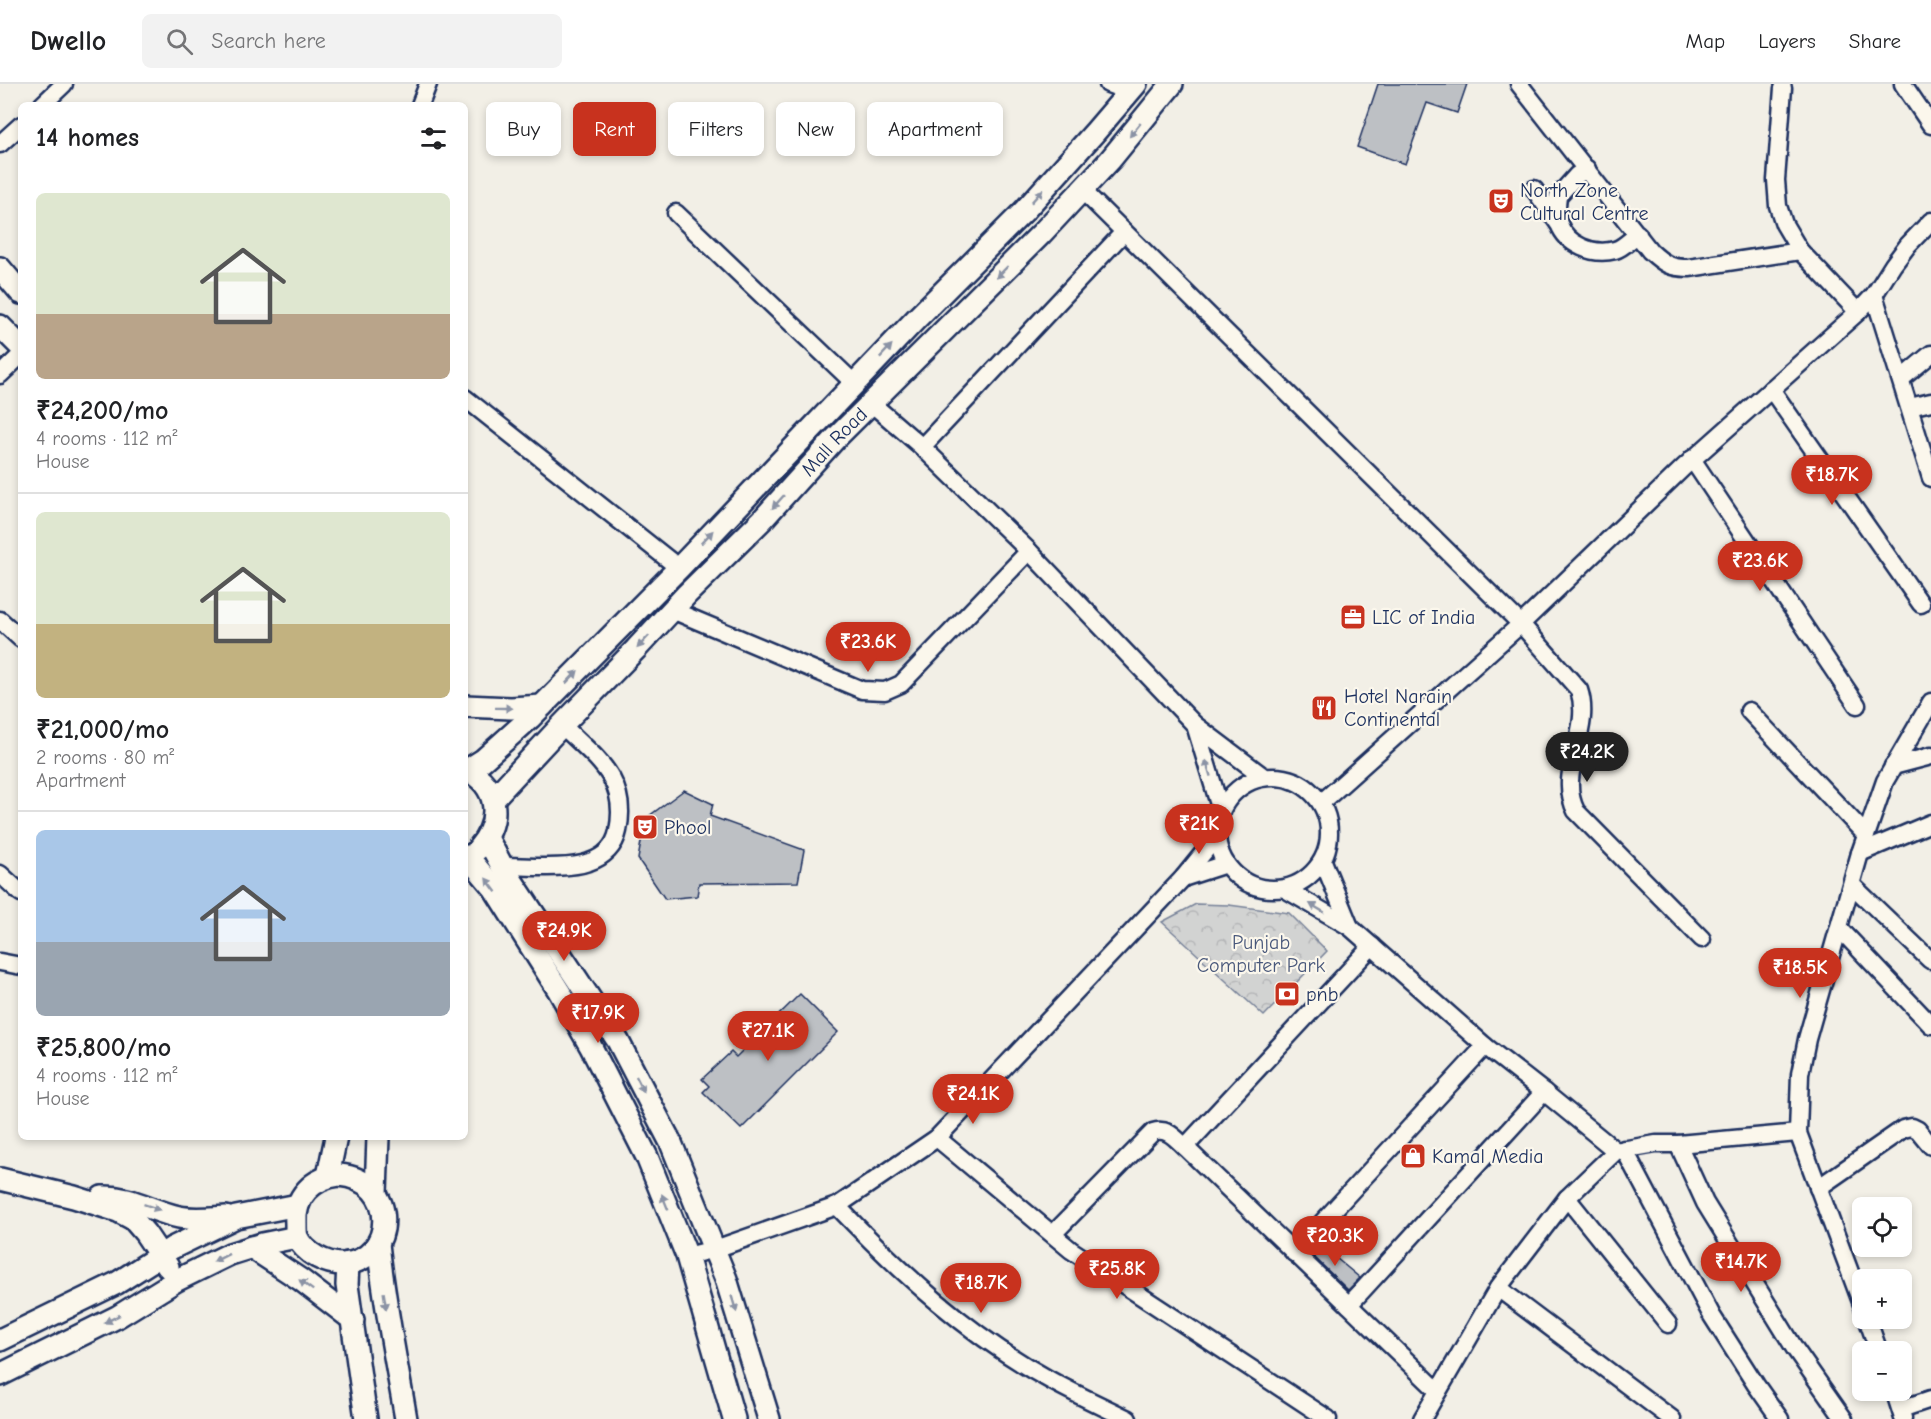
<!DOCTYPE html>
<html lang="en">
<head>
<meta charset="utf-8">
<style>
	:root { --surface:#fff; --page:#f2f2f2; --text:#202124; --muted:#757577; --line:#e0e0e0; --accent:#c8321e }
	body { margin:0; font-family:"Comic Neue",sans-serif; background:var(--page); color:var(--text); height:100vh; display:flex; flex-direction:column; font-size:22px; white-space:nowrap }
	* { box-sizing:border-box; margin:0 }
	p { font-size:20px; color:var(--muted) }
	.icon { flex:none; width:33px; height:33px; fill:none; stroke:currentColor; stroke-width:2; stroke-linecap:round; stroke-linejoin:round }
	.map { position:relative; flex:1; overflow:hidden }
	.panel { position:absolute; left:18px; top:18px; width:450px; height:1038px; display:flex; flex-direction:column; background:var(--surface); border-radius:9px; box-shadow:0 3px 9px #0003 }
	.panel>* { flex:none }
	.top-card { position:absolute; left:486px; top:18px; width:570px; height:54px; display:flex; gap:12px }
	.controls { position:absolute; left:1852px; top:1113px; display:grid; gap:12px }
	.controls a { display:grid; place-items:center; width:60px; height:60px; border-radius:9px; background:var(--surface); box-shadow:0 3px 9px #0003; font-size:30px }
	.price { position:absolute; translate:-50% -51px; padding:0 14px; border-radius:21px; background:var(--accent); color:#fff; font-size:20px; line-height:39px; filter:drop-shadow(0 2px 3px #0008) }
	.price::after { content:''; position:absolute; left:50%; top:36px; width:18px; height:14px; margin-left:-9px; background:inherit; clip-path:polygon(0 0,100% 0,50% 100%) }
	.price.selected { background:#222; color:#fff }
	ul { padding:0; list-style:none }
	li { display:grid; align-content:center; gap:12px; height:318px; padding:0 18px }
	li+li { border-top:2px solid var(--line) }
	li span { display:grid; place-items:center; height:186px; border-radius:9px; color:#555 }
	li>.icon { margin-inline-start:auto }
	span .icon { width:108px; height:108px; fill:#fffc; stroke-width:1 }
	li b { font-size:26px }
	h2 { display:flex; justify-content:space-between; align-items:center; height:72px; padding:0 18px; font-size:26px }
	.tag { padding:0 21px; border-radius:9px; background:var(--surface); box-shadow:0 3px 9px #0003; font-size:21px; line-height:54px }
	.tag.selected { background:var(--accent); color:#fff }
	header { display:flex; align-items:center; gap:36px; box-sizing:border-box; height:84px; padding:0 30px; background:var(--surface); border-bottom:2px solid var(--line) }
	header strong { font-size:28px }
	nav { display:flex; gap:33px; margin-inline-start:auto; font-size:21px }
	.search { width:420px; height:54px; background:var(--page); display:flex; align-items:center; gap:15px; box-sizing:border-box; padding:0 21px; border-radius:9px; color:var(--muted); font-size:22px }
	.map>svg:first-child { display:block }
	.park { fill:url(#park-crowns); stroke:#768198; stroke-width:1.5 }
	.building { fill:#bdc0c4; stroke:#1b2f5e; stroke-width:1.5 }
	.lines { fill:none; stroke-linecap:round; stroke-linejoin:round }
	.minor-casing { stroke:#1b2f5e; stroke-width:21 }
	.major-casing { stroke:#1b2f5e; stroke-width:26 }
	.minor { stroke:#fbf7ec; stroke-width:16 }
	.major { stroke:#fbf7ec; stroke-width:21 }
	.oneway { fill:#8b93a5 }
	.labels { text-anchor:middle; stroke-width:4.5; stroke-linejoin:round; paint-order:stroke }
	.poi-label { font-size:20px; fill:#1b2f5e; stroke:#fbf7ec; text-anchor:start }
	.street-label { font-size:20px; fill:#1b2f5e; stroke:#fbf7ec }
	.park-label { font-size:20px; fill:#49587b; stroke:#fbf7ec }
</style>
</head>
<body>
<header>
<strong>Dwello</strong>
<div class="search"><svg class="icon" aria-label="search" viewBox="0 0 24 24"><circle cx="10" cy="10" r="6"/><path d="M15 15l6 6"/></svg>Search here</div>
<nav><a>Map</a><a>Layers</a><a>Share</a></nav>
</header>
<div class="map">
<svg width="1931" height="1335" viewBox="0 0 1931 1335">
	<defs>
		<pattern id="park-crowns" width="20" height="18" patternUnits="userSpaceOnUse" patternTransform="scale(1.5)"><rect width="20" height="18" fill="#d2d3d2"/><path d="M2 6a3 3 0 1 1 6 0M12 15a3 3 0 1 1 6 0" fill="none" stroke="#b4b5b7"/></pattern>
	</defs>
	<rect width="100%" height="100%" fill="#f2efe6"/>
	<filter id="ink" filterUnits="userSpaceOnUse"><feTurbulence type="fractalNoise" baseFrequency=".0167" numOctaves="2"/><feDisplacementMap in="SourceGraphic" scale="12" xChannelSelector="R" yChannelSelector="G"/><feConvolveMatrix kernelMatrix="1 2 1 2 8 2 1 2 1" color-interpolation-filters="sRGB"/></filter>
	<g filter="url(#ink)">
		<polygon class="park" points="1196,820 1229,821 1289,829 1327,867 1264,932 1162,838"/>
		<g class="building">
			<polygon points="1378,0 1467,0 1457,29 1427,19 1405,80 1357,63"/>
			<polygon points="684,706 713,720 710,732 804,766 798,798 699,799 697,812 665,815 638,775 645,735"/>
			<polygon points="800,910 838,948 741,1045 703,1008 709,1002 702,995 731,968 736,973"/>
			<polygon points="1318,1159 1360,1194 1348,1206 1309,1168"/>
		</g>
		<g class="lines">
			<g class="minor-casing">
				<g id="minor">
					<polyline points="1108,0 1130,8"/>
					<path d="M1519,0l131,167c14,13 20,17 39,17l111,-17"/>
					<polyline points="1903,0 1931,41"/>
					<polyline points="1783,4 1776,96 1778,122 1784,140 1800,167 1858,228"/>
					<polyline points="42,21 64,0"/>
					<polyline points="420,21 428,0"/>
					<polyline points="0,60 21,41"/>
					<path d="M1587,85l-10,6 -19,21c-1,8 -2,20 1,28 8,21 34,32 56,26 8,-2 16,-11 23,-16"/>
					<polyline points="1534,105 1558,139"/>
					<path d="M1082,106l439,434 58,66c14,41 -23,82 -3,121l126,128"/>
					<polyline points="676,129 855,300"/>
					<polyline points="1874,211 1931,394"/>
					<polyline points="0,291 21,271"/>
					<polyline points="1901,295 1931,270"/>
					<polyline points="1771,305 1921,520"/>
					<polyline points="465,314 679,484"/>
					<polyline points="871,319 922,363 1029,467 1195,641 1264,693"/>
					<polyline points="1910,323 1931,318"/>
					<polyline points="922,363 1124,148"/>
					<polyline points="1692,375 1857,621"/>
					<polyline points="672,526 862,606 885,607 901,600 1029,467"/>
					<polyline points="0,536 21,555"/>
					<polyline points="1749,627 1866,751"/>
					<polyline points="1195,641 1221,727"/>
					<polyline points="1893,682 1931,672"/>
					<circle cx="1273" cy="749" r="56"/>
					<polyline points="1321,719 1521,540 1684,383 1858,228 1874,211 1893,181 1908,161 1931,137"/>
					<polyline points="1860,769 1931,739"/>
					<polyline points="1323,777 1350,843"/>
					<path d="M502,782c24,0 65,4 87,-4 15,-5 26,-16 29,-31 11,-53 -23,-73 -56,-106"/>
					<polyline points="0,790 21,809"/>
					<polyline points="1183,794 1226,780"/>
					<polyline points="1852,801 1930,876"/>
					<polyline points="1285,805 1350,843 1485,962 1544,1008 1616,1067"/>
					<polyline points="1839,844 1931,941"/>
					<polyline points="0,878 21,882"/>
					<polyline points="937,1054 1071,1166 1328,1335"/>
					<polyline points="1678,1060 1705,1119 1795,1265 1844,1335"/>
					<polyline points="1185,1063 1372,862"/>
					<polyline points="1624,1065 1712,1232 1756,1301 1780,1335"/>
					<polyline points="1818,1104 1903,1045 1912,1043 1918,1046 1931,1062"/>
					<polyline points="1567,1114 1668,1240"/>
					<path d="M837,1122c63,66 132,130 213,174 25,14 52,26 78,39"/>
					<path d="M1053,1150l100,-102c14,-5 22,6 32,15l253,244"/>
					<polyline points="1294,1169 1485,962"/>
					<polyline points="687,1172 715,1165 837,1122 937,1054 1183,794 1218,751"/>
					<polyline points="1498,1204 1672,1335"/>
					<polyline points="1349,1221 1544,1008"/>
					<polyline points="1863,1223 1798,1049 1800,990 1807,955 1860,769 1885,697 1931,618"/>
					<polyline points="1867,1234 1879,1268"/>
					<polyline points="1894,1306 1903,1334"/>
					<polyline points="1901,1325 1931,1315"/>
					<polyline points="1422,1335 1498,1204 1567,1114 1616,1067 1656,1060 1678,1060 1798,1049"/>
				</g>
			</g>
			<g class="major-casing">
				<g id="major">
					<polyline points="0,184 21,209"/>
					<polyline points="0,242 21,263"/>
					<polyline points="465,622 511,624 542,622"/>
					<path d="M465,685c35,17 37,52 13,80"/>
					<polyline points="467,686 483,676 530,634 679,484 918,233 1024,127 1095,48 1136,0"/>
					<path id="s1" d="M493,715l69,-74 74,-76 51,-55 75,-74 73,-81 206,-205 69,-74 62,-76"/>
					<polyline points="487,754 502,782 618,957 671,1059 726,1195 769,1335"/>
					<polyline points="467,772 494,804 559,907 591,963 647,1073 687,1172 734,1335"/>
					<path d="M339,1091c61,5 57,86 4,89 -17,0 -38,-10 -46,-27 -1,-3 -1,-9 -1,-13 -2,-28 17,-46 43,-49z"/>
					<polyline points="328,1092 336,1053"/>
					<polyline points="0,1095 74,1113 118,1127 133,1135 145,1149 168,1183"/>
					<polyline points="376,1109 378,1053"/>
					<path d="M102,1113c28,-1 50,14 77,20 15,3 32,1 47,0"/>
					<path d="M378,1159c6,59 18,117 28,176"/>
					<polyline points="251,1163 301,1196 353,1236"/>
					<polyline points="348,1179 347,1201 366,1335"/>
					<polyline points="0,1256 117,1199 172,1164 236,1133 298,1121"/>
					<polyline points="0,1291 117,1233 177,1196 230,1170 262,1160 297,1153"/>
				</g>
			</g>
			<use href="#minor" class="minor"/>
			<use href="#major" class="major"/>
		</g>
		<defs><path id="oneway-solid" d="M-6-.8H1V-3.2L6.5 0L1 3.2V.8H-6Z" transform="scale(1.5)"/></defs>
		<g class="oneway">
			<use href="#oneway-solid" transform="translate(1135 46) rotate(129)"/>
			<use href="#oneway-solid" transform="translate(1037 112) rotate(-48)"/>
			<use href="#oneway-solid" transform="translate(1002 188) rotate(135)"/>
			<use href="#oneway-solid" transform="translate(886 267) rotate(-47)"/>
			<use href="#oneway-solid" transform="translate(778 418) rotate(132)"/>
			<use href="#oneway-solid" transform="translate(707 453) rotate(-47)"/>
			<use href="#oneway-solid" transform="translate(643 558) rotate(133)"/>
			<use href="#oneway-solid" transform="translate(572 593) rotate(-46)"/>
			<use href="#oneway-solid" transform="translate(504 624) rotate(1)"/>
			<use href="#oneway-solid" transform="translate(1208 684) rotate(-107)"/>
			<use href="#oneway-solid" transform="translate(491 801) rotate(-127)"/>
			<use href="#oneway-solid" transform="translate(1317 824) rotate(-149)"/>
			<use href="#oneway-solid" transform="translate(640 1000) rotate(63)"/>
			<use href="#oneway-solid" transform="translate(665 1118) rotate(-112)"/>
			<use href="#oneway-solid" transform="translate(152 1123) rotate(19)"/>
			<use href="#oneway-solid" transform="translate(221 1174) rotate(153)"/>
			<use href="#oneway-solid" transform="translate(306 1201) rotate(-143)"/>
			<use href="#oneway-solid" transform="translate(385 1217) rotate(81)"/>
			<use href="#oneway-solid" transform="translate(734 1220) rotate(73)"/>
			<use href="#oneway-solid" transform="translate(112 1235) rotate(153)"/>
		</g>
	</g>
	<defs>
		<g id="theatre-square" transform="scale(1.35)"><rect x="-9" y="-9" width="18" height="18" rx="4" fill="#c8321e" stroke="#fbf7ec"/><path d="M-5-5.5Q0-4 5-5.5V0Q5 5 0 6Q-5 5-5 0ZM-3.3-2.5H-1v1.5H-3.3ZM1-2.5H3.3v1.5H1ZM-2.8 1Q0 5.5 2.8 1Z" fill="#fff"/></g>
		<g id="office-square" transform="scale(1.35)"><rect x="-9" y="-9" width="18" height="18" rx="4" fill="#c8321e" stroke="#fbf7ec"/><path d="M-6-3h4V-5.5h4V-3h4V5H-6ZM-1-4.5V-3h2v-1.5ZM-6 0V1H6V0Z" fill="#fff"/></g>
		<g id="restaurant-square" transform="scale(1.35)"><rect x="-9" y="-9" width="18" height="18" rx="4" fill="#c8321e" stroke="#fbf7ec"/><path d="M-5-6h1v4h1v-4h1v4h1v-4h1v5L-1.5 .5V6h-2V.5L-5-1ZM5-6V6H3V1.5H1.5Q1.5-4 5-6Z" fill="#fff"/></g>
		<g id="bank-square" transform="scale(1.35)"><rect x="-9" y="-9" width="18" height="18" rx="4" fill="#c8321e" stroke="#fbf7ec"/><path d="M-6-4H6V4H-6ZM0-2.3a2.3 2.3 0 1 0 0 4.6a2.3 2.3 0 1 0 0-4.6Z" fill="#fff"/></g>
		<g id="shop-square" transform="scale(1.35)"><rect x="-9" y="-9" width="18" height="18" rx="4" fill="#c8321e" stroke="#fbf7ec"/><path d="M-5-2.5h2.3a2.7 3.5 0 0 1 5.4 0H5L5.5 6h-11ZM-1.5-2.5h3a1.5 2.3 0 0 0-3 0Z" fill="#fff"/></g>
	</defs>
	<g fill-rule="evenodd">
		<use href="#theatre-square" x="1501" y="117"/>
		<use href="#office-square" x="1353" y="533"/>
		<use href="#restaurant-square" x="1324" y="624"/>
		<use href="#theatre-square" x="645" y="743"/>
		<use href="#bank-square" x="1287" y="910"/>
		<use href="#shop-square" x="1413" y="1072"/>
	</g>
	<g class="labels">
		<g class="poi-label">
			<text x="1520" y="113">North Zone<tspan x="1520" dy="23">Cultural Centre</tspan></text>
			<text x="1372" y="540">LIC of India</text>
			<text x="1344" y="619">Hotel Narain<tspan x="1344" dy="23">Continental</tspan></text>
			<text x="664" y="750">Phool</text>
			<text x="1306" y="917">pnb</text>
			<text x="1432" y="1079">Kamal Media</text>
		</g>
		<g class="street-label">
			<text dy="7" stroke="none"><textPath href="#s1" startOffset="494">Mall Road</textPath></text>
		</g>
		<g class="park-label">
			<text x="1261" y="865">Punjab<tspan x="1261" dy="23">Computer Park</tspan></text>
		</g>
	</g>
</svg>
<div class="controls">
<a><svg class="icon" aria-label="locate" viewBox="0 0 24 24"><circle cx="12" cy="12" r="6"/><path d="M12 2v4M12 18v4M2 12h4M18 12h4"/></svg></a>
<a>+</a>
<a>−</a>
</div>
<b class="price" style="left:1832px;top:422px">₹18.7K</b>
<b class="price" style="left:1760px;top:508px">₹23.6K</b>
<b class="price" style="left:868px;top:589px">₹23.6K</b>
<b class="price selected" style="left:1587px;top:699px">₹24.2K</b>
<b class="price" style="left:1199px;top:771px">₹21K</b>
<b class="price" style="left:564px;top:878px">₹24.9K</b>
<b class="price" style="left:1800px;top:915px">₹18.5K</b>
<b class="price" style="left:598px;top:960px">₹17.9K</b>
<b class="price" style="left:768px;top:978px">₹27.1K</b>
<b class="price" style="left:973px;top:1041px">₹24.1K</b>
<b class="price" style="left:1335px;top:1183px">₹20.3K</b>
<b class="price" style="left:1741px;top:1209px">₹14.7K</b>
<b class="price" style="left:1117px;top:1216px">₹25.8K</b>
<b class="price" style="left:981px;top:1230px">₹18.7K</b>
<div class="top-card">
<a class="tag">Buy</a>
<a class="tag selected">Rent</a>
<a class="tag">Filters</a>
<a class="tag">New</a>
<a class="tag">Apartment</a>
</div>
<section class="panel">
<h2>14 homes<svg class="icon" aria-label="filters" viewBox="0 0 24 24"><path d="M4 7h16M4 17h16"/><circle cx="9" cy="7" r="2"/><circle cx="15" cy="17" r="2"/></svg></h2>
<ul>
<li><span style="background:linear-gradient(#dfe7d0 65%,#b9a48a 0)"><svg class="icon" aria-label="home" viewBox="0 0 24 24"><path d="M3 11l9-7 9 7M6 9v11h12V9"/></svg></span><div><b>₹24,200/mo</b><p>4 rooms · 112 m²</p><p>House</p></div></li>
<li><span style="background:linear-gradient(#dfe7d0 60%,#c2b280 0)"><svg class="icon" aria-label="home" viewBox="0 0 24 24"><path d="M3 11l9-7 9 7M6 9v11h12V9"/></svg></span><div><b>₹21,000/mo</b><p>2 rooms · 80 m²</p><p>Apartment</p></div></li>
<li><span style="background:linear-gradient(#a9c7e8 60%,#9aa5b1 0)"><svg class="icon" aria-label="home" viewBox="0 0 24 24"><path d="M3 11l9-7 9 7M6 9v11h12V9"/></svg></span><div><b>₹25,800/mo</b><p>4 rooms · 112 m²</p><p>House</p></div></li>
</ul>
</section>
</div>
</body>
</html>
